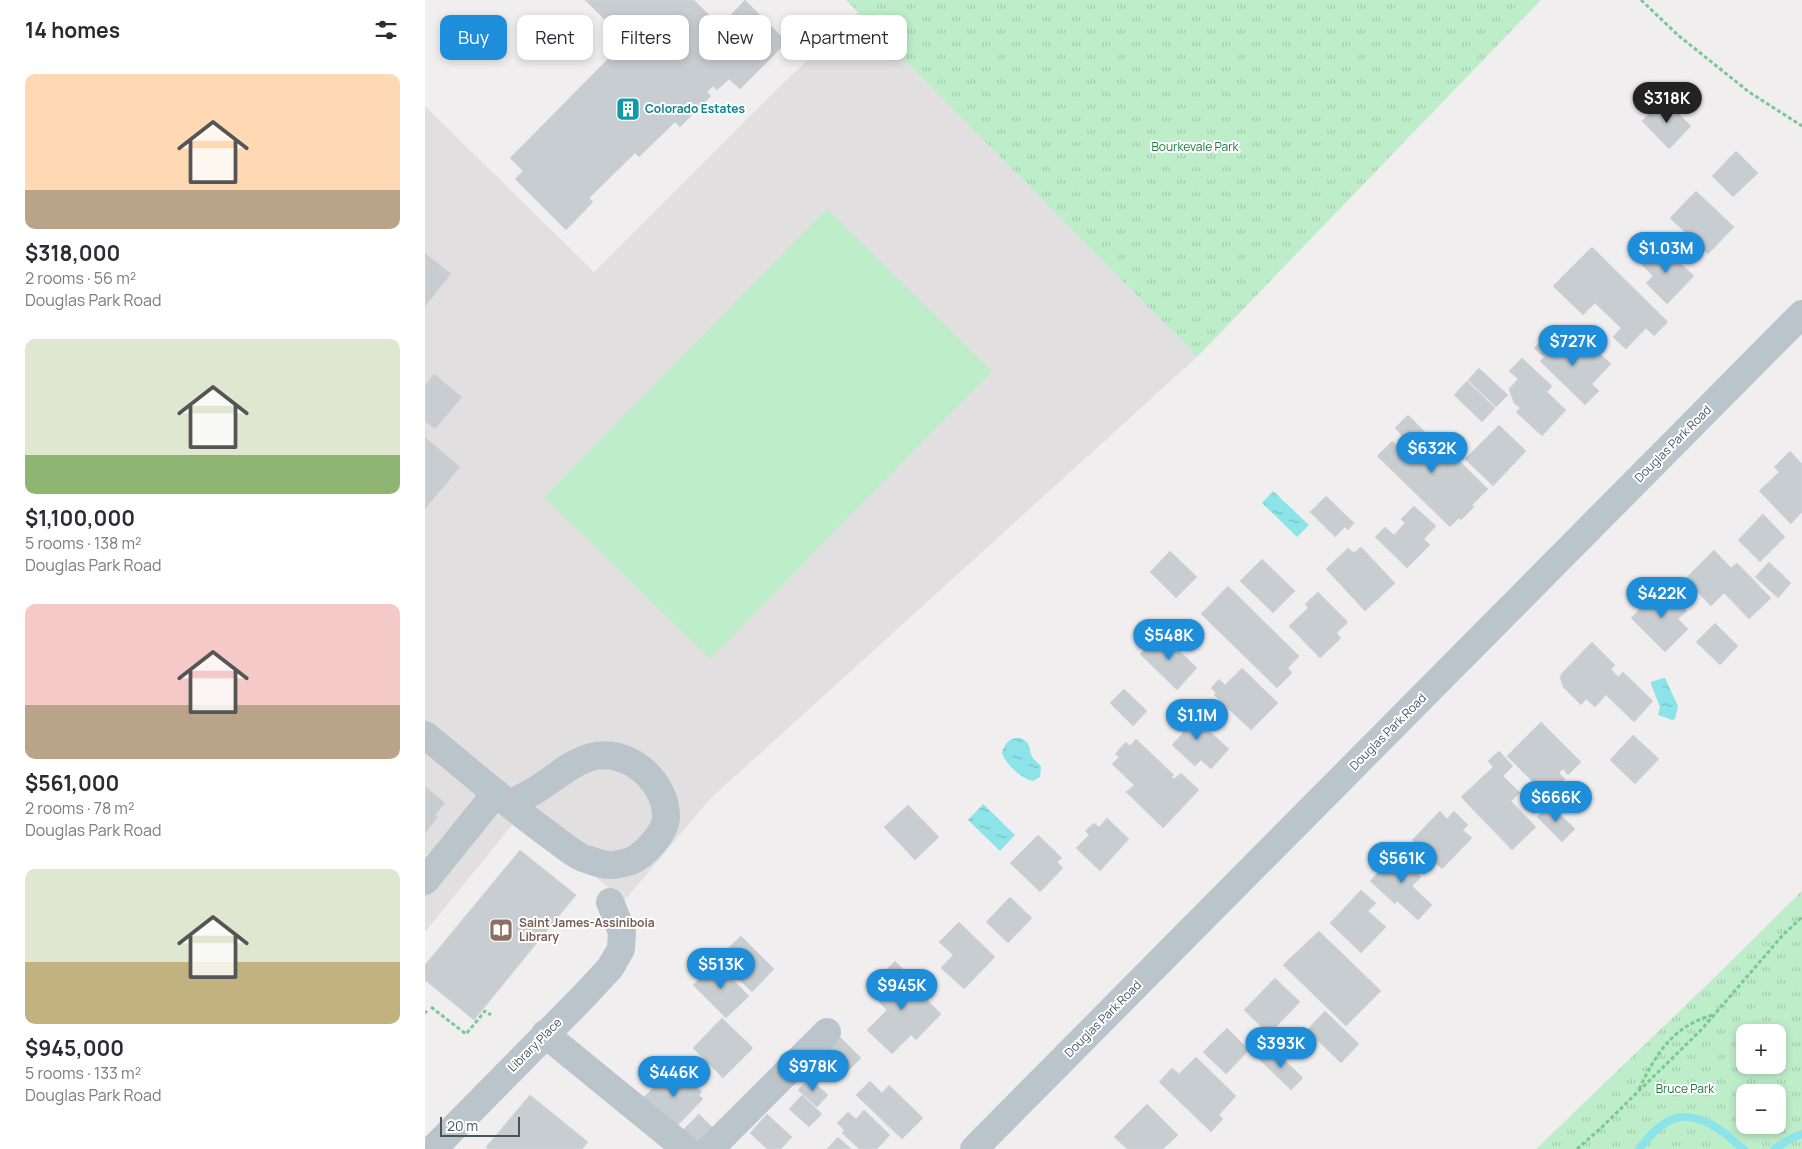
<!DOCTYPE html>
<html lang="en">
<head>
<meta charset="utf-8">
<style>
	:root { --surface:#fff; --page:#f2f2f3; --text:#2b2b33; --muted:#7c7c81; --accent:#1e8edb }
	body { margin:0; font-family:Manrope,sans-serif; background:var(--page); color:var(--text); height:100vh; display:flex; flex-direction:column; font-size:19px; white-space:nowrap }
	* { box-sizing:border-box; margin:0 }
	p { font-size:16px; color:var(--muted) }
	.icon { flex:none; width:28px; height:28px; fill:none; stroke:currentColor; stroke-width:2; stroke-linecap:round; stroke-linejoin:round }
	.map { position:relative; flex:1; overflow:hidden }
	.drawer { display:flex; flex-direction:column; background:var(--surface); width:425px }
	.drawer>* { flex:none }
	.guide { position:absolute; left:15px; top:15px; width:475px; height:45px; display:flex; gap:10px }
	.buttons { position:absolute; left:1311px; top:1024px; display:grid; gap:10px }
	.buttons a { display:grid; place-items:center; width:50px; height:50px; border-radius:10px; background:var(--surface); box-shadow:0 2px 8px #0003; font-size:25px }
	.scale { position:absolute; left:15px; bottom:12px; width:80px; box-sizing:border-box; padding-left:5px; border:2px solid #47555b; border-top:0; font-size:14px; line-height:18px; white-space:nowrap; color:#47555b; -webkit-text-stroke:4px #fff; paint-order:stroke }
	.price { position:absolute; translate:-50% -42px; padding:0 11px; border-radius:18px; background:var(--accent); color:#fff; font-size:16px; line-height:32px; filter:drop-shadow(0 1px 2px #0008) }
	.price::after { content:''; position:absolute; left:50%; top:30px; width:15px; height:11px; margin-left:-8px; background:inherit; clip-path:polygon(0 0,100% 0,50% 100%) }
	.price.on { background:#222; color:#fff }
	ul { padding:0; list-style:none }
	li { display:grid; align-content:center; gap:10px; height:265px; padding:0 25px }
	li span { display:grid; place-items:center; height:155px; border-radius:10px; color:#555 }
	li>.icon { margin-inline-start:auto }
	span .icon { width:90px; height:90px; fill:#fffc; stroke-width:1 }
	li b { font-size:21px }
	h2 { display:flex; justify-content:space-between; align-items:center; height:60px; padding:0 25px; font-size:21px }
	.chip { padding:0 18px; border-radius:10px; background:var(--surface); box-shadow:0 2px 8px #0003; font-size:18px; line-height:45px }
	.chip.on { background:var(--accent); color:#fff }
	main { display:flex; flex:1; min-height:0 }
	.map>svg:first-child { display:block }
	.education { fill:#e2dfe0 }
	.grass { fill:#beedc9 }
	.park { fill:url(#park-tufts); fill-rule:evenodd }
	.water { fill:url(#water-ripples) }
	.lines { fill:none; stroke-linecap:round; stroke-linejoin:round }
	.stream { stroke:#8ce4e9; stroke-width:8 }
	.building { fill:#c8cdd1; stroke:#d3d6da }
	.path { stroke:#77ca94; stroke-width:3; stroke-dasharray:4 2.5; stroke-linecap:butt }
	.minor { stroke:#bac5cb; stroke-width:28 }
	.labels { text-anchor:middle; stroke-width:4; stroke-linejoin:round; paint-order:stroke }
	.culture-label { font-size:12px; font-weight:bold; fill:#0d838f; stroke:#fff; text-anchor:start }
	.park-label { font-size:12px; fill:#1a7b3b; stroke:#fff }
	.street-label { font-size:12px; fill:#47555b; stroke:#fff }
	.education-label { font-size:12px; font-weight:bold; fill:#785e54; stroke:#fff; text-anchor:start }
</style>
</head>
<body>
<main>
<section class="drawer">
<h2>14 homes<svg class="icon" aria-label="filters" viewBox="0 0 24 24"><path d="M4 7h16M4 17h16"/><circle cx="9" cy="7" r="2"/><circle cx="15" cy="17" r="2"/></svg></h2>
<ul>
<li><span style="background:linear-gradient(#ffd9b3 75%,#b9a48a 0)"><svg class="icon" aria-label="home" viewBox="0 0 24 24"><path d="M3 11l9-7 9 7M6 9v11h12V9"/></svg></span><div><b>$318,000</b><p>2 rooms · 56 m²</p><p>Douglas Park Road</p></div></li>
<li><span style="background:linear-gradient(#dfe7d0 75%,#8fb573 0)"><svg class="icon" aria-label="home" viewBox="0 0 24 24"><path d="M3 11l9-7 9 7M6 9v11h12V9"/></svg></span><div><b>$1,100,000</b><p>5 rooms · 138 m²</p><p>Douglas Park Road</p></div></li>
<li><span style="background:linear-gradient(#f6c9c9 65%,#b9a48a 0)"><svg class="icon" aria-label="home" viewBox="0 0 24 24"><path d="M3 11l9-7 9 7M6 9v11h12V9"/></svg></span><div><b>$561,000</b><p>2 rooms · 78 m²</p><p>Douglas Park Road</p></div></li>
<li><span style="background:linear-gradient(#dfe7d0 60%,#c2b280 0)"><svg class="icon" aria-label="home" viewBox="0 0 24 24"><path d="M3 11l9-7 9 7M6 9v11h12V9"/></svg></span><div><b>$945,000</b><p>5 rooms · 133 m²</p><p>Douglas Park Road</p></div></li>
</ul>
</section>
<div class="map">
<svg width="1377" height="1149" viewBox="0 0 1377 1149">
	<defs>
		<pattern id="park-tufts" width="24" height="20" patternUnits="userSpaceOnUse" patternTransform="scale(1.25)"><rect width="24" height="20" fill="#beedc9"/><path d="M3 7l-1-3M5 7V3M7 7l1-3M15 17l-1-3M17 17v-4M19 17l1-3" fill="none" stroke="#a5cdaf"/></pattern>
		<pattern id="water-ripples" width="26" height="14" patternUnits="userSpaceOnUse" patternTransform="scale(1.25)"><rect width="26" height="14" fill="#8ce4e9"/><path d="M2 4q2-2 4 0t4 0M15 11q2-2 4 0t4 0" fill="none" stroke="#74bcc0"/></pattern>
	</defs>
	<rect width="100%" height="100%" fill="#f1eeef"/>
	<polygon class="education" points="433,12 772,357 285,799 199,901 96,814 0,932 0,106 169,272 349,92"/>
	<polygon class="grass" points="402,209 567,371 285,659 119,497"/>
	<g class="park">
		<polygon points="421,0 1116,0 772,357"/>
		<path d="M1377,891v258h-266l180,-173zM1320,1032h32v33h-32zM1320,1092h32v33h-32z"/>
	</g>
	<g class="water">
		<polygon points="848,491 884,525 872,537 837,503"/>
		<polygon points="1238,678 1240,678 1253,706 1250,719 1247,720 1233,715 1235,707 1226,684 1226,682"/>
		<path d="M595,738c12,4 8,12 13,20 2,3 6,5 8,9l-1,10 -7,4c-12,-2 -27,-17 -31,-28 3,-10 7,-15 18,-15z"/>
		<polygon points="558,804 590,835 575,851 543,820"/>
	</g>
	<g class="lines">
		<g class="stream">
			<path d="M1214,1149c26,-34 47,-43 84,-17 8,5 13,13 21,17"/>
			<polyline points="1349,1149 1369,1137 1377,1134"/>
		</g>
	</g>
	<g class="building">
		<polygon points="160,0 269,0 295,26 320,0 362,42 315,89 304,79 292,90 288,86 282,92 286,96 255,127 250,122 214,157 210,153 164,198 168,202 141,230 90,179 98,171 85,158 190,52 181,44 192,32"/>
		<polygon points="1239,99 1266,126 1244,149 1217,121"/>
		<polygon points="1311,151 1333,173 1308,197 1287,176"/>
		<polygon points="1271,191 1309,227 1283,254 1245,218"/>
		<polygon points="1236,245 1269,276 1242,304 1221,283 1228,276 1217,265"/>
		<polygon points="1167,247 1243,322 1229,336 1221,328 1201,349 1188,337 1196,328 1170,303 1158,315 1128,286"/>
		<polygon points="0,253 26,274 0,306"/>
		<polygon points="1142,335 1165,358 1172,351 1186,364 1167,384 1174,391 1160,405 1115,361 1119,357 1109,348 1120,337 1130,347"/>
		<polygon points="1097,358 1127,386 1122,392 1141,410 1117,436 1091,412 1095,408 1089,403 1084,389 1093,379 1084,371"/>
		<polygon points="1054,368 1083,395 1071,407 1043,380"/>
		<polygon points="9,374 37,397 10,429 0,421 0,385"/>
		<polygon points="1042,381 1070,408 1057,422 1029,395"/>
		<polygon points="983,415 1013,445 1008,451 1018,461 1026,453 1063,489 1047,505 1049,507 1036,520 1034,518 1025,527 952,456 967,441 972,445 979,438 970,428"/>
		<polygon points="1074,425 1101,451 1068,486 1040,459"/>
		<polygon points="0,437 35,467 0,509"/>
		<polygon points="1365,451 1377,464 1377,512 1366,524 1334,491 1354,472 1349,467"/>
		<polygon points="901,496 929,523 923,530 920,527 910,537 885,512"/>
		<polygon points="989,506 1011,526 999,539 1005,545 982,568 950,537 960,527 969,535 980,523 976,519"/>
		<polygon points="1338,514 1360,537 1335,562 1313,540"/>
		<polygon points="936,547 970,583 940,611 901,569 923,548 929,553"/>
		<polygon points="1289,550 1306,568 1312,563 1346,598 1324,619 1299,593 1286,606 1260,579"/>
		<polygon points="745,551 772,577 751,598 725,572"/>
		<polygon points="837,559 870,591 848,613 815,581"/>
		<polygon points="1344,562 1366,583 1353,598 1330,577"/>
		<polygon points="803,586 874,656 863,668 867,673 852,688 776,614"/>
		<polygon points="1238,587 1262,611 1253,619 1263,629 1240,652 1206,618"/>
		<polygon points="893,592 923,622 912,633 916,638 895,658 864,626 883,608 880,604"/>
		<polygon points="1290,623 1313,646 1295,665 1271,642"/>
		<polygon points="735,632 772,668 752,690 715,654"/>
		<polygon points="1167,642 1190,665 1186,669 1193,677 1198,672 1228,701 1209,722 1181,695 1170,707 1161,699 1156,705 1138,687 1135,677 1137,673"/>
		<polygon points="817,668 853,703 826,730 789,695 791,693 786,688 794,679 800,685"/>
		<polygon points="699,689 722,711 708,726 685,703"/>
		<polygon points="758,707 804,749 786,769 776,760 770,766 747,745 758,733 746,721"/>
		<polygon points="1116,722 1156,762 1143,775 1138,769 1134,773 1140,779 1122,796 1082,756"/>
		<polygon points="1208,735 1234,759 1210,784 1185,760"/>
		<polygon points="711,739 749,775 747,777 749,779 756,773 774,790 738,828 701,792 709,785 687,764 694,757 690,754 701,742 705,746"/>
		<polygon points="1074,751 1088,766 1078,776 1095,793 1086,801 1111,827 1087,850 1036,797 1068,767 1063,761"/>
		<polygon points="0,786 20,803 10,815 13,817 0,833"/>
		<polygon points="1125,804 1150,829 1137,842 1112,817"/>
		<polygon points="483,805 514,837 490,860 459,827"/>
		<polygon points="1015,811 1022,819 1029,811 1043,825 1038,830 1047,838 1017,869 987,840"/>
		<polygon points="682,818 704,839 675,871 651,848 664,835 660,831 669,823 674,827"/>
		<polygon points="613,835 637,858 632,862 638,868 615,892 585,863"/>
		<polygon points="981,849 994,861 987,869 996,877 987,886 1007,905 993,920 972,901 970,904 945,881 972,852 976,855"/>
		<polygon points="95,850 151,895 49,1020 0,980 0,965"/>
		<polygon points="936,890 951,903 943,911 961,927 936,953 905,923"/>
		<polygon points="585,897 607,918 583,943 561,922"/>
		<polygon points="534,922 570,957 539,989 516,968 528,955 514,942"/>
		<polygon points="894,931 956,991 921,1026 858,965"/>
		<polygon points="316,936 349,969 327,992 293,958"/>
		<polygon points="470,961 482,973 479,976 516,1014 491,1040 486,1035 467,1054 442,1030 462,1010 454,1002 467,989 454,977"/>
		<polygon points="291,963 324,996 301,1018 268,985"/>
		<polygon points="850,978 875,1002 844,1034 819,1010"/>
		<polygon points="900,1011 934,1044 916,1063 882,1030"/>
		<polygon points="297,1018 328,1048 298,1078 268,1048"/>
		<polygon points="802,1028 824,1050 801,1074 778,1052"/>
		<polygon points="414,1036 436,1058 415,1079 393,1057"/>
		<polygon points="847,1048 878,1078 866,1090 835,1060"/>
		<polygon points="771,1057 811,1096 794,1115 798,1119 786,1132 734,1082 747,1068 754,1074"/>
		<polygon points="247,1069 264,1085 267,1083 277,1092 274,1095 278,1099 250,1128 219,1097"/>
		<polygon points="384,1078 403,1095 392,1107 373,1090"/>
		<polygon points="445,1081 457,1093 464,1085 498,1118 477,1139 431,1095"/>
		<polygon points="105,1095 163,1142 157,1149 63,1149 61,1147"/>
		<polygon points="377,1095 397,1114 384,1127 364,1109"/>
		<polygon points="722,1104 753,1135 738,1149 702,1149 689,1137"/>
		<polygon points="439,1110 465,1135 452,1149 434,1149 417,1133 419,1130 412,1123 423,1112 431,1119"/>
		<polygon points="274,1114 291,1131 275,1148 256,1132"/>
		<polygon points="342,1114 367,1137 356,1149 342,1149 325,1133"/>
		<polygon points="413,1137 426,1149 402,1149"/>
	</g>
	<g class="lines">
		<g class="path">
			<polyline points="1216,0 1254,36 1324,92 1377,126"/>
			<polyline points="6,1007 41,1034 60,1011 66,1015"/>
			<polyline points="0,1013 2,1011"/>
			<path d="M1214,1089c18,-37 34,-63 76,-75"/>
			<polyline points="1152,1149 1176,1128 1276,1030 1333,964 1357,936 1377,917"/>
		</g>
		<g class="minor">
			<path d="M0,735c42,34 83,70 127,102 10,7 21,17 31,21 9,3 21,8 30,7 5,-1 13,-2 18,-4 14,-6 34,-28 35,-43 1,-37 -39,-71 -75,-61 -20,6 -35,20 -52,31 -9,6 -20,11 -30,16"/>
			<polyline points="0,881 71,793"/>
			<polyline points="120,1034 261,1149"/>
			<polyline points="8,1149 158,997 185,968 196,949 197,932 185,902"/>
			<polyline points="285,1149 402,1032"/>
			<polyline points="549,1149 1377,314"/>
		</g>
	</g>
	<defs>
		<g id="building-square" transform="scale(1.25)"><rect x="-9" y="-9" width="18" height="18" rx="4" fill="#0f9aa8" stroke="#fff"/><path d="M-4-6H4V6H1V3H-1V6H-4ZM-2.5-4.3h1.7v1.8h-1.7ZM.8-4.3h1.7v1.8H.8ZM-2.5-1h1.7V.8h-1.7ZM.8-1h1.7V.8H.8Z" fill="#fff"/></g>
		<g id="library-square" transform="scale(1.25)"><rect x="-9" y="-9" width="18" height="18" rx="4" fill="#8d6e63" stroke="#fff"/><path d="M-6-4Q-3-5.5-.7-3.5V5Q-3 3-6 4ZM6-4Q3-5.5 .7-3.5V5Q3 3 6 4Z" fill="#fff"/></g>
	</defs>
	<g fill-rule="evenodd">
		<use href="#building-square" x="203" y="109"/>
		<use href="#library-square" x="76" y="930"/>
	</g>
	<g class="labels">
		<g class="culture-label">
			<text x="220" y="113">Colorado Estates</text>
		</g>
		<g class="park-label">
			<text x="770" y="151">Bourkevale Park</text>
			<text x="1260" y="1093">Bruce Park</text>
		</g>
		<g class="street-label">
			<text transform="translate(1248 444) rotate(-45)" y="4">Douglas Park Road</text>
			<text transform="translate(963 732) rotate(-45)" y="4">Douglas Park Road</text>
			<text transform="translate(678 1019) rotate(-45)" y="4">Douglas Park Road</text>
			<text transform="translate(110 1045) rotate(-45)" y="4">Library Place</text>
		</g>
		<g class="education-label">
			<text x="94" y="927">Saint James-Assiniboia<tspan x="94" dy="14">Library</tspan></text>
		</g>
	</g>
</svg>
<div class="buttons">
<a>+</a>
<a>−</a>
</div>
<div class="scale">20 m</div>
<b class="price on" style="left:1242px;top:124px">$318K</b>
<b class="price" style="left:1241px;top:274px">$1.03M</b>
<b class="price" style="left:1148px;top:367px">$727K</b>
<b class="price" style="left:1007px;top:474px">$632K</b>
<b class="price" style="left:1237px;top:619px">$422K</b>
<b class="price" style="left:744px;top:661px">$548K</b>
<b class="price" style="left:772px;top:741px">$1.1M</b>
<b class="price" style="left:1131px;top:823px">$666K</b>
<b class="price" style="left:977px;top:884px">$561K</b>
<b class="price" style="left:296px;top:990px">$513K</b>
<b class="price" style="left:477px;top:1011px">$945K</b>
<b class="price" style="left:856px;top:1069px">$393K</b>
<b class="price" style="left:388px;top:1092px">$978K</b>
<b class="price" style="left:249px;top:1098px">$446K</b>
<div class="guide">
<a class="chip on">Buy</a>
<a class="chip">Rent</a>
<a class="chip">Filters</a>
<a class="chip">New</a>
<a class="chip">Apartment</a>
</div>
</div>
</main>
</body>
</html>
